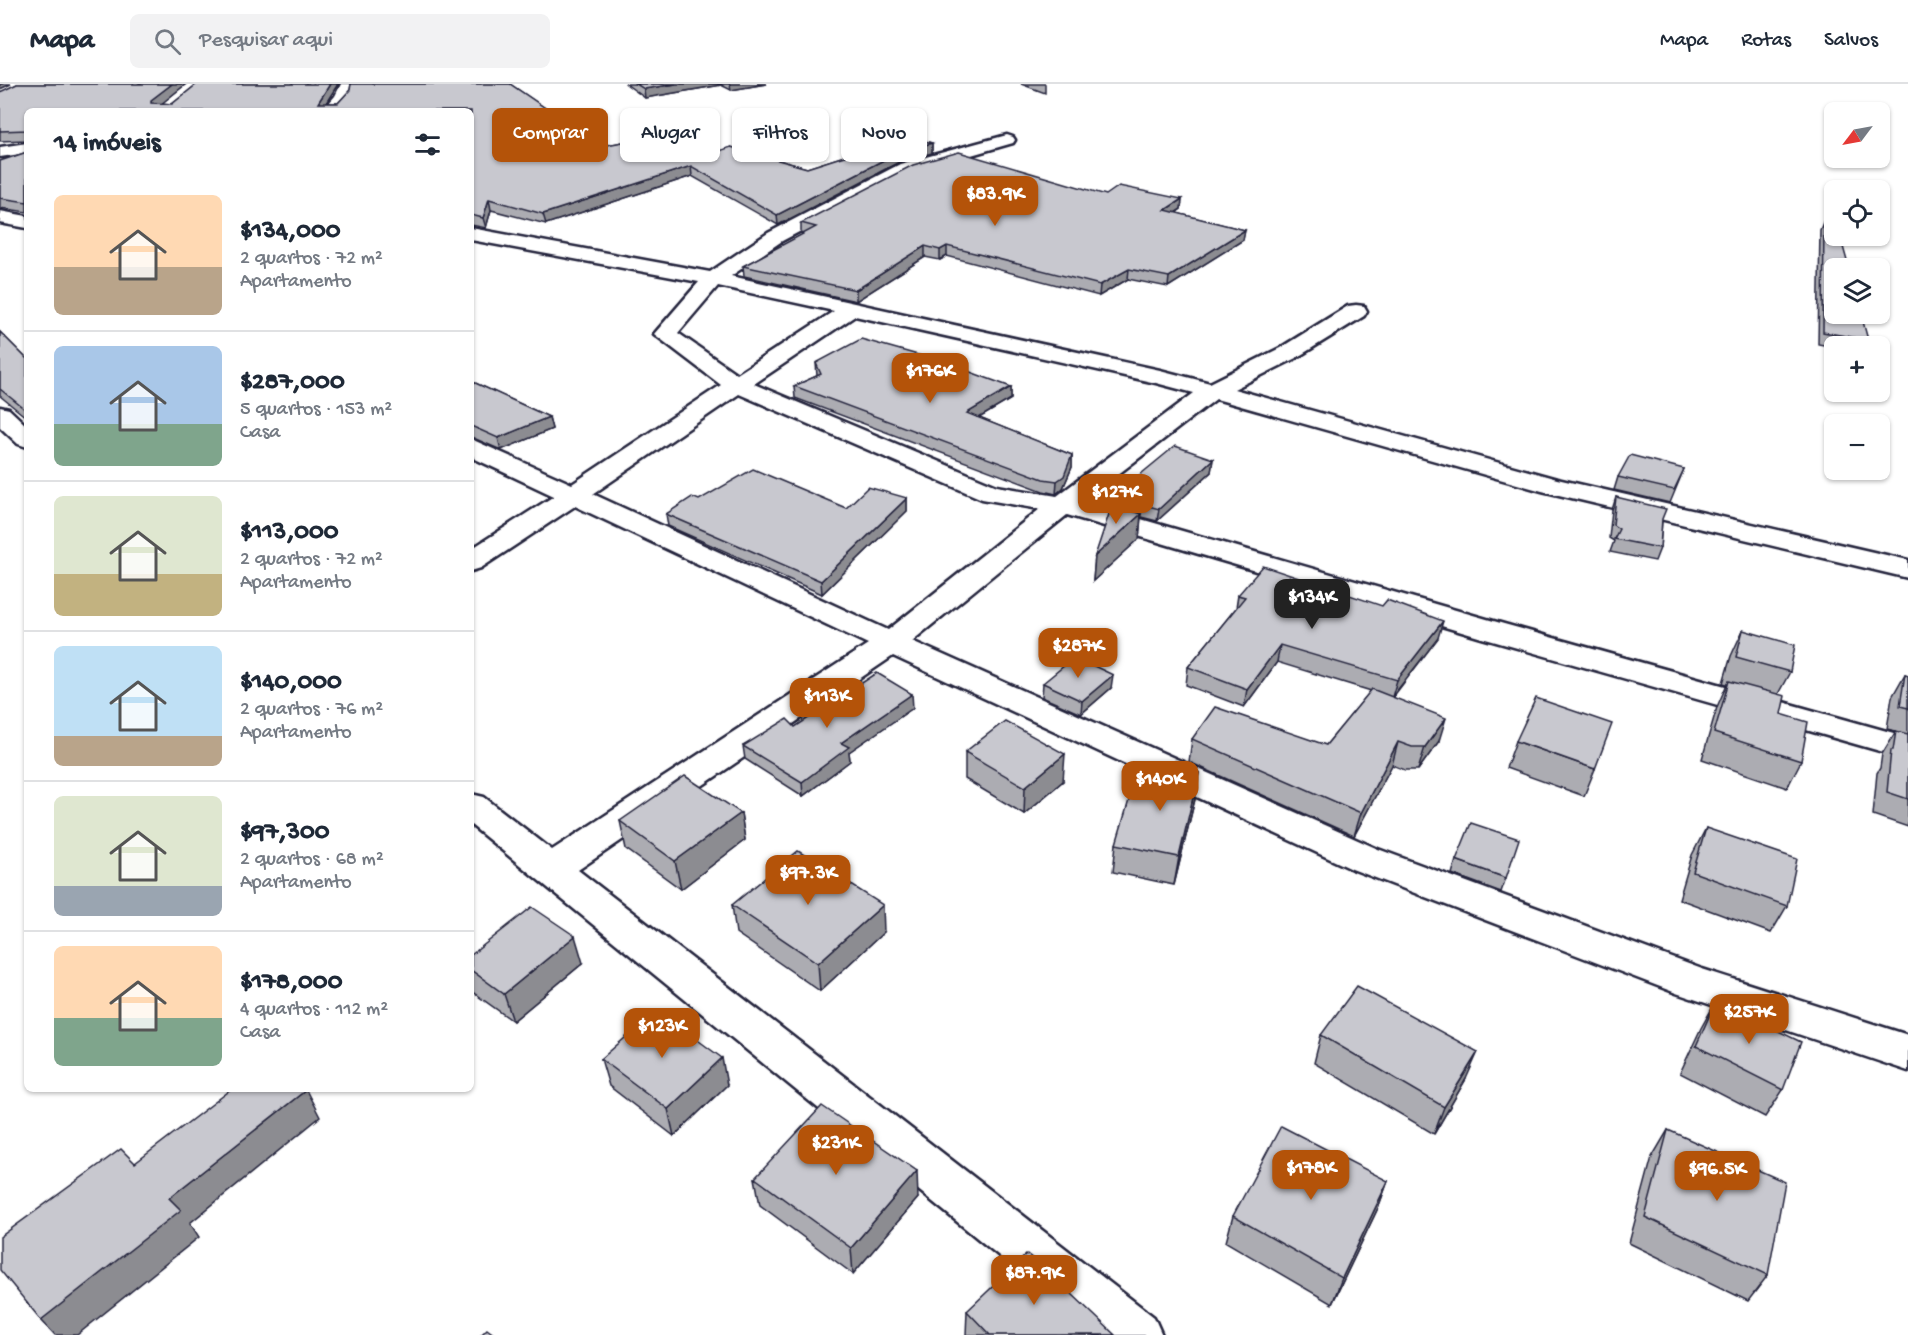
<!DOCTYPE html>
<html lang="pt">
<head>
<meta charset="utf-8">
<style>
	:root { --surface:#fff; --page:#f2f2f3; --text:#1f2937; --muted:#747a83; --line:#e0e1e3; --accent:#b45309 }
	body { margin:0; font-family:"Gochi Hand",sans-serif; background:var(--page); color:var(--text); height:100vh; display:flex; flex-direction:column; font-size:22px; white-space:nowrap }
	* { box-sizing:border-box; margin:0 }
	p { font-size:20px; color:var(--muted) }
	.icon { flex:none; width:33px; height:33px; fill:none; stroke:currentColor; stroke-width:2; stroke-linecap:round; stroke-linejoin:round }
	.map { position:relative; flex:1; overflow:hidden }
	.drawer { position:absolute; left:24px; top:24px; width:450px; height:984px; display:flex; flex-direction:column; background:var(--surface); border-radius:9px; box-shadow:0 2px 4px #0004 }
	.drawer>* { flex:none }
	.banner { position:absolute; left:492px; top:24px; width:570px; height:54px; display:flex; gap:12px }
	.needle { width:39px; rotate:238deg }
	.tools { position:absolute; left:1824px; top:18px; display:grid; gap:12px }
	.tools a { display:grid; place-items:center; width:66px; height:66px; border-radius:9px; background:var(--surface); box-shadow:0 2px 4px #0004; font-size:30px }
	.price { position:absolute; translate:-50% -51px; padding:0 14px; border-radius:12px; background:var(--accent); color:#fff; font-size:20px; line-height:39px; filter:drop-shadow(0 2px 3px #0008) }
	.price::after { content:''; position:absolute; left:50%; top:36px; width:18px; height:14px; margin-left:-9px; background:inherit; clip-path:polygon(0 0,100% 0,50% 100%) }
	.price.on { background:#222; color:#fff }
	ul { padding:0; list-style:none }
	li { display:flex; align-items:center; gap:18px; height:150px; padding:0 30px }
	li+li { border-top:2px solid var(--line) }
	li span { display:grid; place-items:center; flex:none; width:168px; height:120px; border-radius:9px; color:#555 }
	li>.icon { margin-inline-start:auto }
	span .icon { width:72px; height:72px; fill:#fffc; stroke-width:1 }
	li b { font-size:26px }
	h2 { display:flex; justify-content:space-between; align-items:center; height:72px; padding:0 30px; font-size:26px }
	.pill { padding:0 21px; border-radius:9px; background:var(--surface); box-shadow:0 2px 4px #0004; font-size:21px; line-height:54px }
	.pill.on { background:var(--accent); color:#fff }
	header { display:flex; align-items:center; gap:36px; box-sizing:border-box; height:84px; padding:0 30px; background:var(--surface); border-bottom:2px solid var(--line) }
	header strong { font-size:28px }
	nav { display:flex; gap:33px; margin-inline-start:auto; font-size:21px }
	.search { width:420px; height:54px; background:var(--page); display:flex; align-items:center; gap:15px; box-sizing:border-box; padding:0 21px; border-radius:9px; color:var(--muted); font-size:22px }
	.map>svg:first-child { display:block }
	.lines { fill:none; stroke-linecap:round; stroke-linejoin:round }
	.minor-casing { stroke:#22223b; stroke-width:5 }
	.minor { fill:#fff; fill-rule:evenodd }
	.wall { fill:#acacb2; stroke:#22223b; stroke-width:1.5 }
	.shaded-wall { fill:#8c8c91; stroke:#22223b; stroke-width:1.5 }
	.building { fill:#c8c8cf; stroke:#22223b; stroke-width:1.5 }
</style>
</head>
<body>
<header>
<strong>Mapa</strong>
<div class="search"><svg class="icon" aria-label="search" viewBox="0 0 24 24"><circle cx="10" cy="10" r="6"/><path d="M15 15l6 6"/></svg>Pesquisar aqui</div>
<nav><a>Mapa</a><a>Rotas</a><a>Salvos</a></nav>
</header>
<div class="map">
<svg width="1908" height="1251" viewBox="0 0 1908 1251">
	<rect width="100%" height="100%" fill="#fff"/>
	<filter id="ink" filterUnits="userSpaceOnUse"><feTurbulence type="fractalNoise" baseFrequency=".0167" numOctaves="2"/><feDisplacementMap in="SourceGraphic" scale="12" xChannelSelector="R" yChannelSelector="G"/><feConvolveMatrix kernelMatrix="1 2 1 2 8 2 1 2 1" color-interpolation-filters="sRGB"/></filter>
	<g filter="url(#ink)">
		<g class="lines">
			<g class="minor-casing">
				<g id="minor">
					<polygon points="341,0 355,0 350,14 339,27 322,27 335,12"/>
					<path d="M1007,51l6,2 2,3 -2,3 -101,29 -130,69 -51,35 429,94 50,13 70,-35 68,-42 8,-1 8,1 3,5 -3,5 -68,42 -62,31 323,90 351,81v18l-366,-87 -326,-92 -134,103 422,122 404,113v22l-426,-121 -415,-123 -155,126 466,208 324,120 206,66v36l-232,-78 -324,-124 -459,-213 -315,214 576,447 8,18h-66l-625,-510v-31l13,3 68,53 316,-206 -293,-138 -94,62 -10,3v-22l83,-53 -83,-39v-18l101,45 149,-99 -67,-51 45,-52 -228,-42v-12l239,44 58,-39 132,-69zM718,202l116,25 -97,63 -59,-41zM855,232l301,67 38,10 -137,103 -60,-10 -243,-102zM739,310l243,105 58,10 -152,121 -295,-136z"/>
					<polygon points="27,59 27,69 0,73 0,63"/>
					<polygon points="0,127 27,132 27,144 0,139"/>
					<polygon points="0,323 9,325 27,342 27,363 18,360 0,343"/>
				</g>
			</g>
			<use href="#minor" class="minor"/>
		</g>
		<g class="wall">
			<polygon points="17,0 186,0 162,19 172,20 197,0 338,0 326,19 338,19 350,6 351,0 510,0 601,62 673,49 705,72 731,63 807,84 907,52 932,59 932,69 899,78 778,141 692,92 546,140 491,126 486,144 471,141 471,27 27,27 27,56 0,57 0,9"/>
			<polygon points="626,0 766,0 731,6 721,1 645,14"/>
			<polygon points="1021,0 1045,0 1045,9"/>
			<polygon points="27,68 27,128 0,124 0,77"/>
			<polygon points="1106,111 1182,115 1181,125 1176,129 1245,146 1243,156 1168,203 1128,195 1099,212 947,172 940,176 925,173 856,217 744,192 743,182 804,150 801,149 801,139"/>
			<polygon points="1824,136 1868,256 1865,262 1834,263 1818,260 1820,146"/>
			<polygon points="0,248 27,275 27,334 0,312"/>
			<polygon points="816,279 1011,303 1011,315 979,334 1072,371 1072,383 1063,404 1056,410 1043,407 795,314 794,302 817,292"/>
			<polygon points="471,297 549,333 552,345 501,366 471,353"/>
			<polygon points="1213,375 1211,388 1157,437 1141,433 1139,455 1093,497 1095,472 1117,423 1117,413"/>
			<polygon points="1684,385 1670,419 1614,406 1618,393"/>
			<polygon points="1616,413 1662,437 1660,464 1655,477 1610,468 1614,457 1609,454 1612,426"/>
			<polygon points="907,414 907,427 822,510 668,442 666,430 699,416 846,424"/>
			<polygon points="1238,511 1438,554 1393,613 1439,657 1418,686 1405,686 1392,681 1354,752 1189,678 1192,655 1326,661 1371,607 1277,578 1244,623 1186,601 1188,583 1236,524"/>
			<polygon points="1743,546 1790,588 1778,610 1781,630 1801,677 1787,704 1702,675 1717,623 1727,600 1723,599 1731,572"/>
			<polygon points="1905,590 1908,591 1908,743 1873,731 1877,689 1880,684 1882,670 1896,647 1887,645 1892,613"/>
			<polygon points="1043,599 1111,604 1081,630 1042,613"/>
			<polygon points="913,624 849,668 850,677 803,712 745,675 743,662 795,643"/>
			<polygon points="1516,657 1595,685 1584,712 1506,684"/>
			<polygon points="965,668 1063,697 1024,730 965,695"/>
			<polygon points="1199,688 1195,715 1174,801 1113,788 1116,760 1159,701"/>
			<polygon points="741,729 745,756 681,805 626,765 620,737"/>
			<polygon points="1706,744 1787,822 1771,849 1679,815 1692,771"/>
			<polygon points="1456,776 1506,794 1501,808 1452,790"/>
			<polygon points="732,821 884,848 820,907 736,849"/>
			<polygon points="471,871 583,879 513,937 471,907"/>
			<polygon points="1716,917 1783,1006 1765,1033 1680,989 1701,944"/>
			<polygon points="1321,951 1466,995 1434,1050 1314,979"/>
			<polygon points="601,975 727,1001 674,1052 609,1002"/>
			<polygon points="1668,1046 1768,1191 1748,1217 1629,1159 1652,1073"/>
			<polygon points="755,1094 918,1114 853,1190 760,1121"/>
			<polygon points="1388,1097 1378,1124 1332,1220 1226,1158 1233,1132"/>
			<polygon points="967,1227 1115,1251 966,1251"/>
		</g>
		<g class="shaded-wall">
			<polygon points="0,0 11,0 0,5"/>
			<polygon points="172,0 186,0 155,25 151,19 151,16"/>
			<polygon points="330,0 338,0 321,27 318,19"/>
			<polygon points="676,0 721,0 721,1 645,14 644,5"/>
			<polygon points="730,0 766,0 731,6"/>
			<polygon points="932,59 932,69 899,78 778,141 777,131 899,68"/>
			<polygon points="691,82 692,92 546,140 543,130"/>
			<polygon points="489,115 491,126 486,144 483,134"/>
			<polygon points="1182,115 1181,125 1164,136 1165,126"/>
			<polygon points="1245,146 1243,156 1168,203 1169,193"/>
			<polygon points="925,162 925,173 856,217 856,206"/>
			<polygon points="947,162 947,172 940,176 940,166"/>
			<polygon points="1129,185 1128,195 1099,212 1100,201"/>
			<polygon points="1011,303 1011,315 967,341 967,329"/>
			<polygon points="549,333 552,345 501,366 498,354"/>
			<polygon points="471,367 474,377 471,378"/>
			<polygon points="1072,371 1072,383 1063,404 1056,410 1057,397"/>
			<polygon points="1213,375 1211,388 1157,437 1159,425"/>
			<polygon points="907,414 907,427 822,510 821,497"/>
			<polygon points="1141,430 1139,455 1093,497 1095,472"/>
			<polygon points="1443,537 1438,554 1392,613 1397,596"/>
			<polygon points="1280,561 1277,578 1244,623 1247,605"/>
			<polygon points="1113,591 1111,604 1081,630 1082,617"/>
			<polygon points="912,610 913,624 849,668 850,677 803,712 802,698 841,659"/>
			<polygon points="1446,634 1439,657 1418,686 1425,663"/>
			<polygon points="1398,658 1392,681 1354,752 1361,729"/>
			<polygon points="1065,670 1063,697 1024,730 1025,703"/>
			<polygon points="1199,688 1195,715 1174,801 1179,773"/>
			<polygon points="741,729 745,756 681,805 675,777"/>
			<polygon points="883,821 884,848 820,907 818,879"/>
			<polygon points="575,852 583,879 513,937 504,910"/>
			<polygon points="1478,968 1466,995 1434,1050 1444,1023"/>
			<polygon points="722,974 727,1001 674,1052 668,1025"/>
			<polygon points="306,1006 320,1033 190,1139 199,1153 77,1251 55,1251 41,1236 169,1114"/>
			<polygon points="917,1087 918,1114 853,1190 851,1164"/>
			<polygon points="1388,1097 1378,1124 1332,1220 1342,1194"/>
		</g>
		<g class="building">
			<polygon points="17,0 172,0 151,16 151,19 172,20 197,0 330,0 318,19 338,19 350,6 351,0 510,0 601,62 673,49 705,72 731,63 807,84 907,52 932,59 899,68 777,131 691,82 543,130 489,115 483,134 471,131 471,27 27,27 27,46 0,47 0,8"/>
			<polygon points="636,0 676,0 644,5"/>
			<polygon points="27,68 27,118 0,114 0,77"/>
			<polygon points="959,68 1106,111 1119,102 1182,115 1165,126 1245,146 1169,193 1129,185 1100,201 947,162 940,166 925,162 856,206 743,182 816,143 801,139 913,81"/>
			<polygon points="1834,135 1834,152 1840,152 1849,184 1834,184 1834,230 1861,230 1868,256 1823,248 1824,136"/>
			<polygon points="0,248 27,275 27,327 0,305"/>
			<polygon points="861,255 943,278 1011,303 967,329 1072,371 1064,392 1057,397 1043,395 794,302 821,290 816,279"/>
			<polygon points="471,297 549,333 498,354 471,342"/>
			<polygon points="1175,362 1213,375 1159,425 1117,413 1119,408"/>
			<polygon points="1630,371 1684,385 1674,406 1618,393"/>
			<polygon points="753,385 846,424 868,403 907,414 821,497 666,430 692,413 699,416"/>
			<polygon points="1616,413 1666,425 1662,435 1660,464 1614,455 1619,445 1613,441"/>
			<polygon points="1112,421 1141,430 1095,472"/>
			<polygon points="1263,482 1382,522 1387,516 1443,537 1397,596 1280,561 1247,605 1188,583 1245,513 1238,511"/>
			<polygon points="1743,546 1795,561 1790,588 1736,573"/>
			<polygon points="1075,573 1113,591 1082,617 1043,599"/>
			<polygon points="877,589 912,610 841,659 849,663 802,698 743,662 787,635 795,643"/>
			<polygon points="1905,590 1908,591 1908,624 1900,622"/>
			<polygon points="1729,597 1785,612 1781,630 1808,638 1801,677 1714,649"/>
			<polygon points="1372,605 1446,634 1425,663 1412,663 1398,658 1361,729 1192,655 1215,623 1326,661"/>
			<polygon points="1536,614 1612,640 1595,685 1516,657"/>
			<polygon points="1005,637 1065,670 1025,703 965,668"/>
			<polygon points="1896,647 1908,650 1908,715 1887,708 1891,666 1893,666"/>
			<polygon points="1175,677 1199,688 1179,773 1116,760 1135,696 1159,701"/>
			<polygon points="685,692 741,729 675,777 620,737"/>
			<polygon points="1471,739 1519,755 1506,794 1456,776"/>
			<polygon points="1706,744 1797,775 1787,822 1693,788"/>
			<polygon points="798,767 883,821 818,879 732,821"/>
			<polygon points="532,823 575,852 504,910 471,886 471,871"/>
			<polygon points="1357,902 1478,968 1444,1023 1321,951"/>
			<polygon points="1716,917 1801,958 1783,1006 1696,962"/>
			<polygon points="657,926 722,974 668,1025 601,975"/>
			<polygon points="232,1005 305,1005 306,1006 169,1114 181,1126 41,1236 0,1186 0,1153 121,1065 135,1079"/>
			<polygon points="822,1022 917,1087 851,1164 755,1094"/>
			<polygon points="1281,1042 1388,1097 1342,1194 1233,1132"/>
			<polygon points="1668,1046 1785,1098 1768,1191 1645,1133"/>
			<polygon points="1027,1170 1050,1189 1115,1251 990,1251 967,1227"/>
			<polygon points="487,1245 495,1251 481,1251"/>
		</g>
	</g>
</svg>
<div class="tools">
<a><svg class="needle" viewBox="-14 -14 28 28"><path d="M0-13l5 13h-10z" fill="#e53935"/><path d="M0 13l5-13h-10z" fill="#747a83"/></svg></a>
<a><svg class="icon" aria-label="locate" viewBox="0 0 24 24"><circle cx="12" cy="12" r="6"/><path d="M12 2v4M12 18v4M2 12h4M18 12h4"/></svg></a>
<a><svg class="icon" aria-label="layers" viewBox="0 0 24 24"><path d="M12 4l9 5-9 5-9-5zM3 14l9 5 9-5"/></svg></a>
<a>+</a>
<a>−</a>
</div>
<b class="price" style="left:995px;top:143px">$83.9K</b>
<b class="price" style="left:930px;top:320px">$176K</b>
<b class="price" style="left:1116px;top:441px">$127K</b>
<b class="price on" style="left:1312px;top:546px">$134K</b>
<b class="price" style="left:1078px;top:595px">$287K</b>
<b class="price" style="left:827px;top:645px">$113K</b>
<b class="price" style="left:1160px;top:728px">$140K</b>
<b class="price" style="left:808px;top:822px">$97.3K</b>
<b class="price" style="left:1749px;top:961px">$257K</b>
<b class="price" style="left:662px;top:975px">$123K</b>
<b class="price" style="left:836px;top:1092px">$231K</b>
<b class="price" style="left:1311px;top:1117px">$178K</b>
<b class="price" style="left:1717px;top:1118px">$96.5K</b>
<b class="price" style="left:1034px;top:1222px">$87.9K</b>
<div class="banner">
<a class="pill on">Comprar</a>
<a class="pill">Alugar</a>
<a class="pill">Filtros</a>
<a class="pill">Novo</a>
</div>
<section class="drawer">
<h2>14 imóveis<svg class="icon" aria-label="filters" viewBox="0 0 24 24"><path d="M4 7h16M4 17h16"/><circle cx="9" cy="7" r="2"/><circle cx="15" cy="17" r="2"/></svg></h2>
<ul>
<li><span style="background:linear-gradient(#ffd9b3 60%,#b9a48a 0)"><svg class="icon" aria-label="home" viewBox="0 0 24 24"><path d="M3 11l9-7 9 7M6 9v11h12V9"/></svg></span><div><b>$134,000</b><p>2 quartos · 72 m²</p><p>Apartamento</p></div></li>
<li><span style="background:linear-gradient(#a9c7e8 65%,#7fa58c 0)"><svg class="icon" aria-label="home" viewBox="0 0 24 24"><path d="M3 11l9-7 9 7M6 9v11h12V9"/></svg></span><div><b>$287,000</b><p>5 quartos · 153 m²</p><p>Casa</p></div></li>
<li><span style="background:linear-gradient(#dfe7d0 65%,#c2b280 0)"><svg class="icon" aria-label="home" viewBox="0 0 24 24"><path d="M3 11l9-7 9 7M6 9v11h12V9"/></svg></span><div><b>$113,000</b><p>2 quartos · 72 m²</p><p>Apartamento</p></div></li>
<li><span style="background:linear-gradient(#bfe0f5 75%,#b9a48a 0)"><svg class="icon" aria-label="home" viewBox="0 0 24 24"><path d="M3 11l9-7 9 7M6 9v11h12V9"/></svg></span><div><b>$140,000</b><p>2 quartos · 76 m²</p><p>Apartamento</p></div></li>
<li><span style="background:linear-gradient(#dfe7d0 75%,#9aa5b1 0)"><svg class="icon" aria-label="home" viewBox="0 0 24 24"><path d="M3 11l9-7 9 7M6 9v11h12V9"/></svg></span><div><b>$97,300</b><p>2 quartos · 68 m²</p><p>Apartamento</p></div></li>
<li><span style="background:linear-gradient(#ffd9b3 60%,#7fa58c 0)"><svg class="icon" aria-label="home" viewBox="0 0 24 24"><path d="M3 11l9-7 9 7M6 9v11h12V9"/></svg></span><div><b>$178,000</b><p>4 quartos · 112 m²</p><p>Casa</p></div></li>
</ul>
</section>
</div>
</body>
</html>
